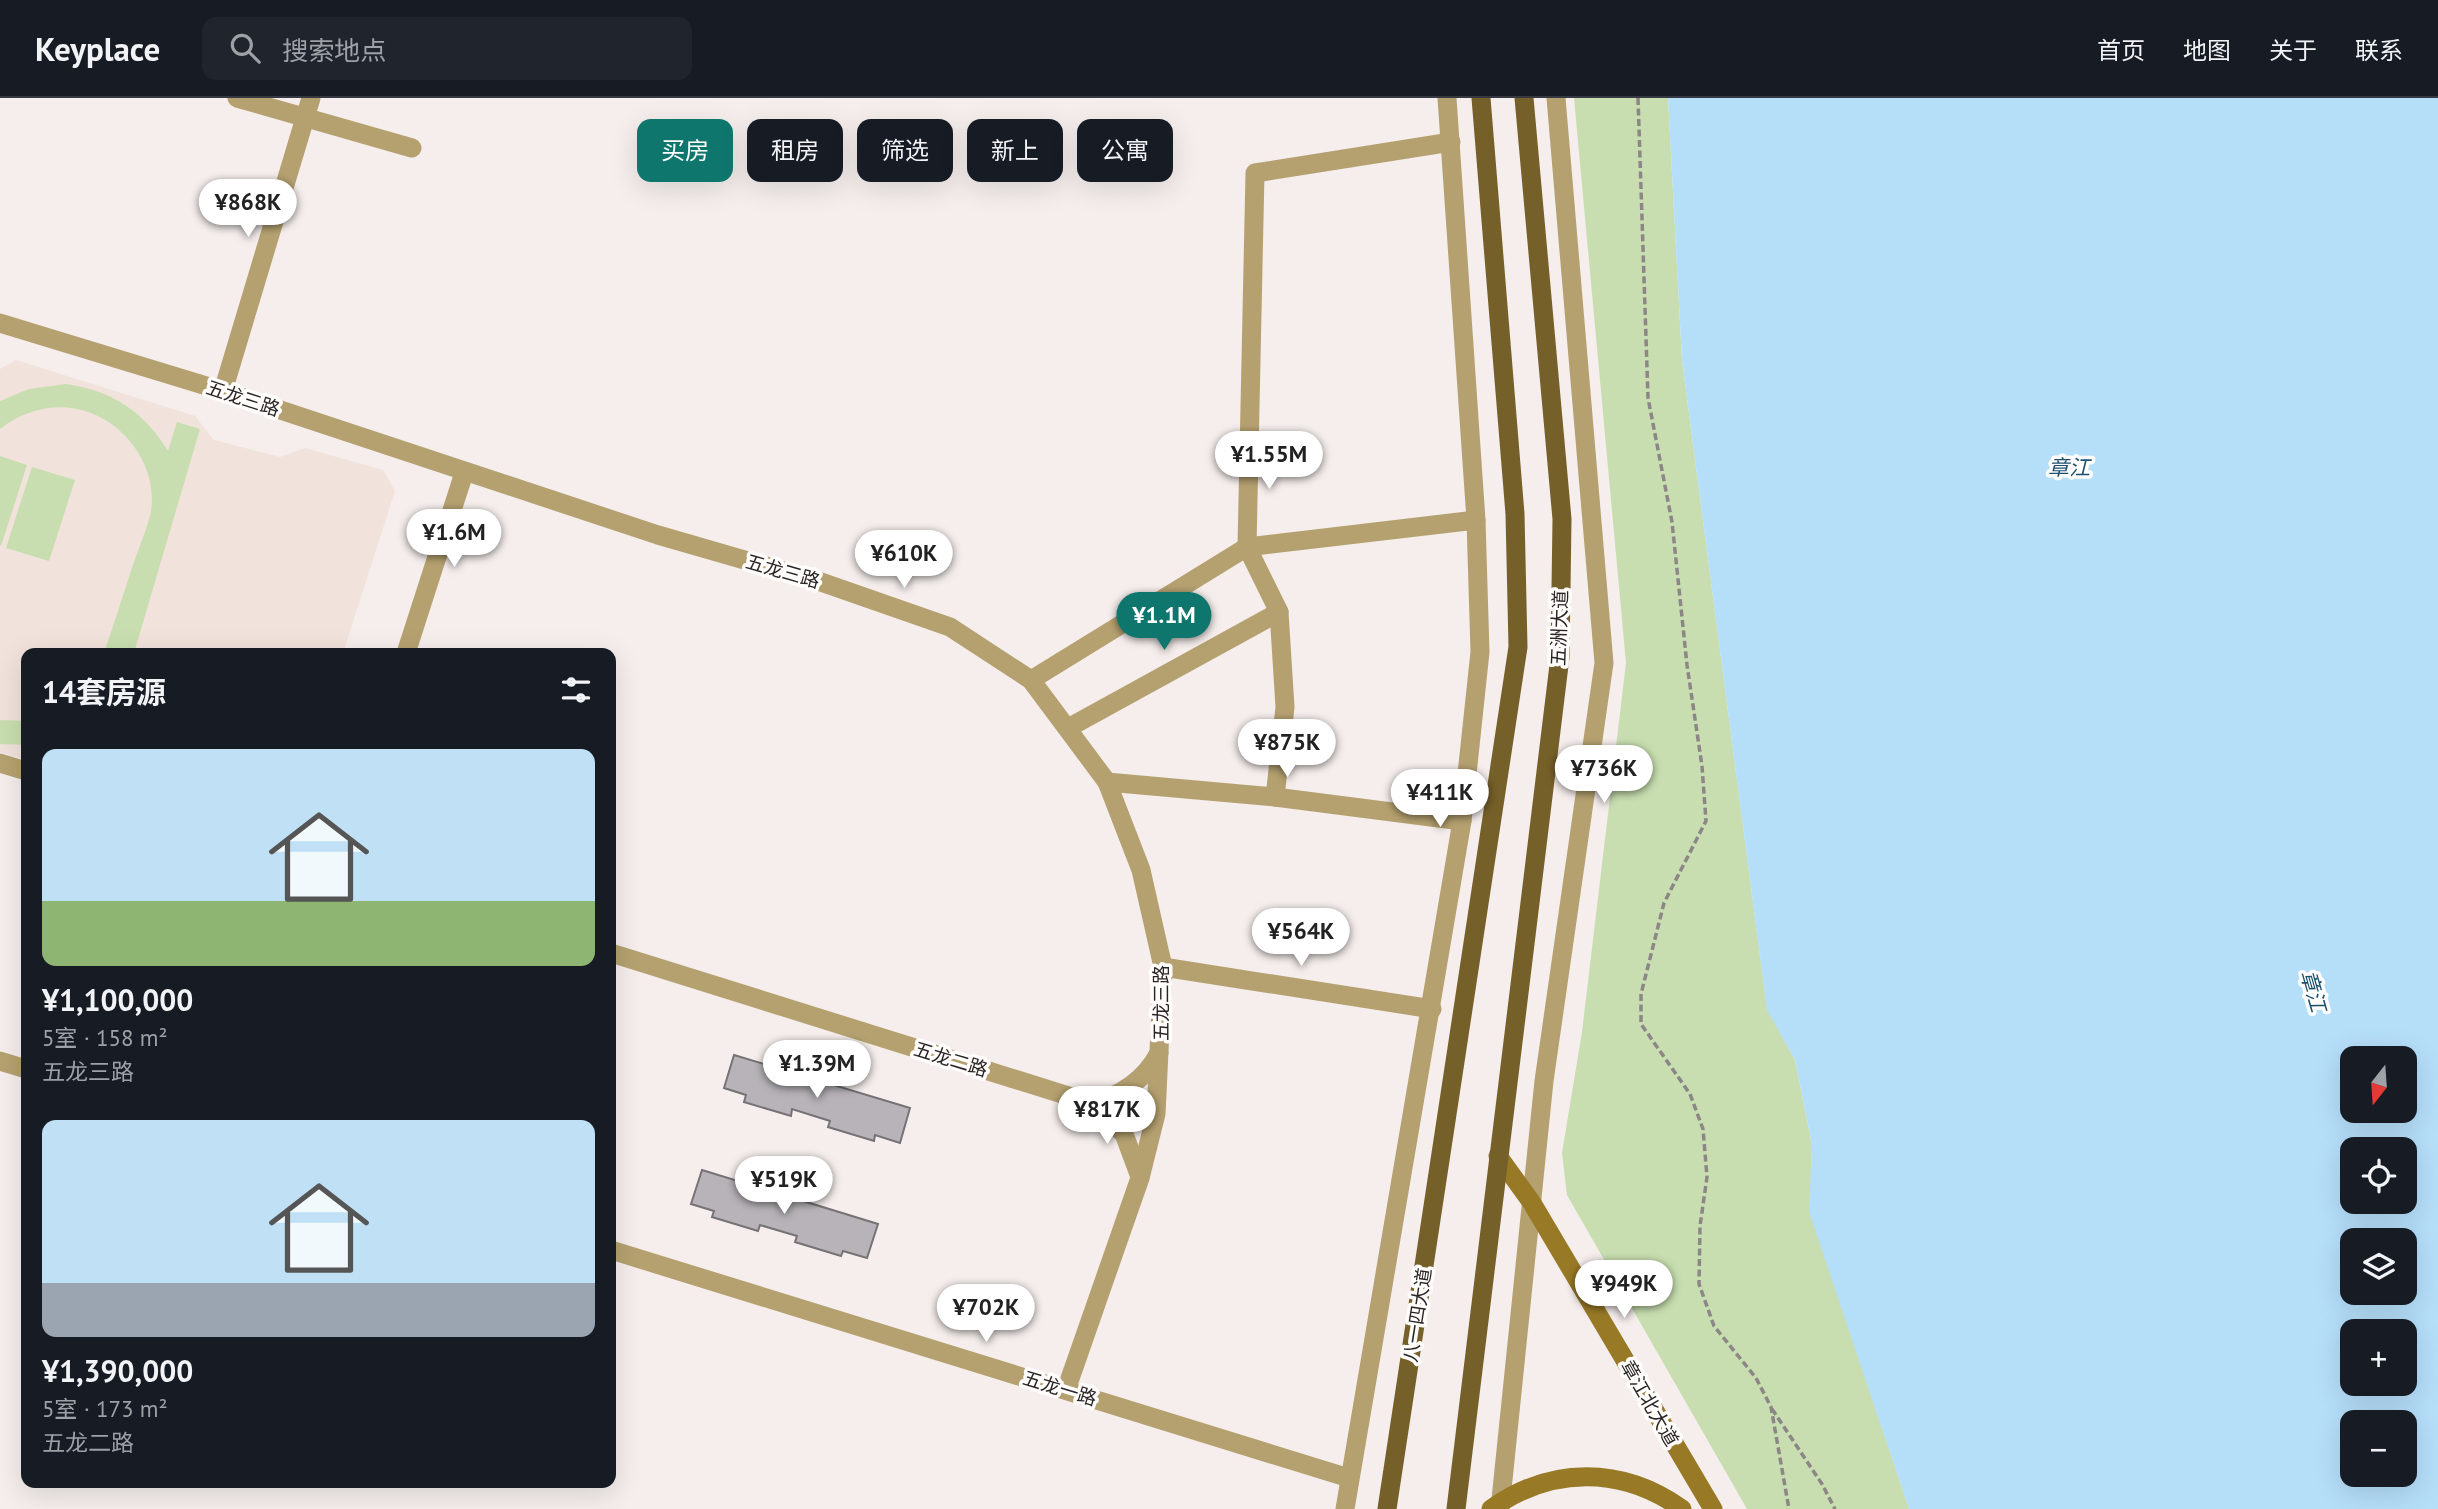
<!DOCTYPE html>
<html lang="zh">
<head>
<meta charset="utf-8">
<style>
	:root { --surface:#171b24; --page:#20242c; --text:#f1f3f6; --muted:#9ea1a6; --line:#363941; --accent:#0f766e }
	body { margin:0; font-family:"PT Sans","Noto Sans SC",sans-serif; background:var(--page); color:var(--text); height:100vh; display:flex; flex-direction:column; font-size:26px; white-space:nowrap }
	* { box-sizing:border-box; margin:0 }
	p { font-size:23px; color:var(--muted) }
	.icon { flex:none; width:38px; height:38px; fill:none; stroke:currentColor; stroke-width:2; stroke-linecap:round; stroke-linejoin:round }
	.map { position:relative; flex:1; overflow:hidden }
	.sheet { position:absolute; left:21px; top:550px; width:595px; height:840px; display:flex; flex-direction:column; background:var(--surface); border-radius:14px; box-shadow:0 7px 28px #0002 }
	.sheet>* { flex:none }
	.hud { position:absolute; left:637px; top:21px; width:665px; height:63px; display:flex; gap:14px }
	.needle { width:46px; rotate:197deg }
	.buttons { position:absolute; left:2340px; top:948px; display:grid; gap:14px }
	.buttons a { display:grid; place-items:center; width:77px; height:77px; border-radius:14px; background:var(--surface); box-shadow:0 7px 28px #0002; font-size:35px }
	.price { position:absolute; translate:-50% -60px; padding:0 16px; border-radius:24px; background:#fff; color:#222; font-size:23px; line-height:46px; filter:drop-shadow(0 2px 4px #0008) }
	.price::after { content:''; position:absolute; left:50%; top:42px; width:21px; height:16px; margin-left:-10px; background:inherit; clip-path:polygon(0 0,100% 0,50% 100%) }
	.price.active { background:var(--accent); color:#fff }
	ul { padding:0; list-style:none }
	li { display:grid; align-content:center; gap:14px; height:371px; padding:0 21px }
	li span { display:grid; place-items:center; height:217px; border-radius:14px; color:#555 }
	li>.icon { margin-inline-start:auto }
	span .icon { width:126px; height:126px; fill:#fffc; stroke-width:1 }
	li b { font-size:30px }
	h2 { display:flex; justify-content:space-between; align-items:center; height:84px; padding:0 21px; font-size:30px }
	.tag { padding:0 24px; border-radius:14px; background:var(--surface); box-shadow:0 7px 28px #0002; font-size:24px; line-height:63px }
	.tag.active { background:var(--accent); color:#fff }
	header { display:flex; align-items:center; gap:42px; box-sizing:border-box; height:98px; padding:0 35px; background:var(--surface); border-bottom:2px solid var(--line) }
	header strong { font-size:33px }
	nav { display:flex; gap:38px; margin-inline-start:auto; font-size:24px }
	.search { width:490px; height:63px; background:var(--page); display:flex; align-items:center; gap:18px; box-sizing:border-box; padding:0 24px; border-radius:14px; color:var(--muted); font-size:26px }
	.map>svg:first-child { display:block }
	.built { fill:#f1e2dc }
	.green { fill:#c8deb0 }
	.water { fill:#b5def9; fill-rule:evenodd }
	.building { fill:#b7b3b8; stroke:#767377; stroke-width:2 }
	.lines { fill:none; stroke-linecap:round; stroke-linejoin:round }
	.path { stroke:#8c8786; stroke-width:3.5; stroke-dasharray:7 3.5; stroke-linecap:butt }
	.minor { stroke:#b5a170; stroke-width:19 }
	.tertiary { stroke:#b5a170; stroke-width:19 }
	.secondary { stroke:#987926; stroke-width:19 }
	.primary { stroke:#766029; stroke-width:19 }
	.labels { text-anchor:middle; stroke-width:7; stroke-linejoin:round; paint-order:stroke }
	.street-label { font-size:19px; fill:#282524; stroke:#fefdfc }
	.water-label { font-size:21px; font-style:italic; fill:#1d5170; stroke:#fefdfc }
</style>
</head>
<body>
<header>
<strong>Keyplace</strong>
<div class="search"><svg class="icon" aria-label="search" viewBox="0 0 24 24"><circle cx="10" cy="10" r="6"/><path d="M15 15l6 6"/></svg>搜索地点</div>
<nav><a>首页</a><a>地图</a><a>关于</a><a>联系</a></nav>
</header>
<div class="map">
<svg width="2438" height="1411" viewBox="0 0 2438 1411">
	<rect width="100%" height="100%" fill="#f5eeec"/>
	<polygon class="built" points="16,262 195,318 214,342 280,359 305,350 383,372 395,393 343,555 26,555 26,662 0,654 0,271"/>
	<g class="green">
		<polygon points="1574,0 1668,0 1682,262 1767,911 1795,962 1812,1047 1810,1114 1909,1411 1747,1411 1567,1097 1562,1055 1582,934 1626,565"/>
		<path d="M66,286c46,7 78,27 102,67l9,-29 23,7 -66,224h-30c9,-27 18,-54 27,-82 6,-18 14,-37 19,-55 10,-44 -20,-88 -59,-103 -32,-12 -65,-4 -91,16v-28l29,-12z"/>
		<polygon points="0,358 27,367 1,448 0,447"/>
		<polygon points="32,369 75,382 49,463 6,450"/>
		<polygon points="0,622 26,623 26,647 0,646"/>
	</g>
	<path class="water" d="M1668,0h770v1411h-529l-100,-297 3,-67 -17,-85 -28,-50 -85,-650zM2352,961h52v52h-52zM2352,1052h52v52h-52zM2352,1143h52v52h-52zM2352,1234h52v52h-52zM2352,1325h52v52h-52z"/>
	<g class="building">
		<polygon points="734,957 910,1010 900,1045 875,1037 874,1043 828,1029 830,1023 792,1011 791,1018 744,1004 746,997 724,990"/>
		<polygon points="702,1072 878,1126 867,1160 843,1153 841,1158 795,1144 797,1138 760,1127 758,1133 712,1119 714,1113 691,1106"/>
	</g>
	<g class="lines">
		<g class="path">
			<polyline points="1638,0 1648,300 1672,424 1687,567 1702,668 1706,723 1664,805 1641,896 1641,926 1690,996 1703,1031 1707,1079 1700,1128 1699,1186 1714,1228 1756,1280 1771,1309 1789,1411"/>
			<polyline points="1772,1311 1822,1386 1835,1411"/>
		</g>
		<g class="minor">
			<polyline points="237,0 412,50"/>
			<polyline points="223,293 311,0"/>
			<polyline points="1031,582 1247,449 1476,422"/>
			<polyline points="1068,630 1279,514"/>
			<polyline points="1107,684 1275,699 1462,723"/>
			<polyline points="1275,699 1285,609 1279,514 1247,449 1255,75 1451,44"/>
			<polyline points="1163,869 1432,911"/>
		</g>
		<g class="tertiary">
			<polyline points="0,225 223,293 658,437 821,484 950,529 1031,582 1107,684 1141,772 1163,869 1156,1016 1140,1080 1066,1292"/>
			<polyline points="406,555 464,375"/>
			<polyline points="0,665 26,673"/>
			<polyline points="611,855 1091,1005 1124,1036 1140,1079"/>
			<polyline points="0,963 26,971"/>
			<path d="M1091,1005c30,-7 53,-22 68,-50"/>
			<polyline points="611,1152 1349,1380"/>
			<polyline points="1345,1411 1462,723 1480,554 1476,422 1447,0"/>
			<polyline points="1500,1411 1544,983 1604,565 1556,0"/>
		</g>
		<g class="secondary">
			<polyline points="1498,1058 1532,1105 1713,1411"/>
			<path d="M1491,1411c60,-43 131,-43 191,0"/>
		</g>
		<g class="primary">
			<polyline points="1387,1411 1518,549 1515,416 1481,0"/>
			<polyline points="1456,1411 1560,559 1562,421 1524,0"/>
		</g>
	</g>
	<g class="labels">
		<g class="street-label">
			<text transform="translate(243 300) rotate(18)" y="7">五龙三路</text>
			<text transform="translate(783 473) rotate(16)" y="7">五龙三路</text>
			<text transform="translate(1559 530) rotate(-88)" y="7">五洲大道</text>
			<text transform="translate(1161 905) rotate(-90)" y="7">五龙三路</text>
			<text transform="translate(951 961) rotate(17)" y="7">五龙二路</text>
			<text transform="translate(1417 1217) rotate(-81)" y="7">八一四大道</text>
			<text transform="translate(1060 1290) rotate(17)" y="7">五龙一路</text>
			<text transform="translate(1650 1305) rotate(60)" y="7">章江北大道</text>
		</g>
		<g class="water-label">
			<text x="2069" y="377">章江</text>
			<text transform="translate(2313 893) rotate(74)" y="7">章江</text>
		</g>
	</g>
</svg>
<div class="buttons">
<a><svg class="needle" viewBox="-14 -14 28 28"><path d="M0-13l5 13h-10z" fill="#e53935"/><path d="M0 13l5-13h-10z" fill="#9ea1a6"/></svg></a>
<a><svg class="icon" aria-label="locate" viewBox="0 0 24 24"><circle cx="12" cy="12" r="6"/><path d="M12 2v4M12 18v4M2 12h4M18 12h4"/></svg></a>
<a><svg class="icon" aria-label="layers" viewBox="0 0 24 24"><path d="M12 4l9 5-9 5-9-5zM3 14l9 5 9-5"/></svg></a>
<a>+</a>
<a>−</a>
</div>
<b class="price" style="left:248px;top:141px">¥868K</b>
<b class="price" style="left:1269px;top:393px">¥1.55M</b>
<b class="price" style="left:454px;top:471px">¥1.6M</b>
<b class="price" style="left:904px;top:492px">¥610K</b>
<b class="price active" style="left:1164px;top:554px">¥1.1M</b>
<b class="price" style="left:1287px;top:681px">¥875K</b>
<b class="price" style="left:1604px;top:707px">¥736K</b>
<b class="price" style="left:1440px;top:731px">¥411K</b>
<b class="price" style="left:1301px;top:870px">¥564K</b>
<b class="price" style="left:817px;top:1002px">¥1.39M</b>
<b class="price" style="left:1107px;top:1048px">¥817K</b>
<b class="price" style="left:784px;top:1118px">¥519K</b>
<b class="price" style="left:1624px;top:1222px">¥949K</b>
<b class="price" style="left:986px;top:1246px">¥702K</b>
<div class="hud">
<a class="tag active">买房</a>
<a class="tag">租房</a>
<a class="tag">筛选</a>
<a class="tag">新上</a>
<a class="tag">公寓</a>
</div>
<section class="sheet">
<h2>14套房源<svg class="icon" aria-label="filters" viewBox="0 0 24 24"><path d="M4 7h16M4 17h16"/><circle cx="9" cy="7" r="2"/><circle cx="15" cy="17" r="2"/></svg></h2>
<ul>
<li><span style="background:linear-gradient(#bfe0f5 70%,#8fb573 0)"><svg class="icon" aria-label="home" viewBox="0 0 24 24"><path d="M3 11l9-7 9 7M6 9v11h12V9"/></svg></span><div><b>¥1,100,000</b><p>5室 · 158 m²</p><p>五龙三路</p></div></li>
<li><span style="background:linear-gradient(#bfe0f5 75%,#9aa5b1 0)"><svg class="icon" aria-label="home" viewBox="0 0 24 24"><path d="M3 11l9-7 9 7M6 9v11h12V9"/></svg></span><div><b>¥1,390,000</b><p>5室 · 173 m²</p><p>五龙二路</p></div></li>
</ul>
</section>
</div>
</body>
</html>
